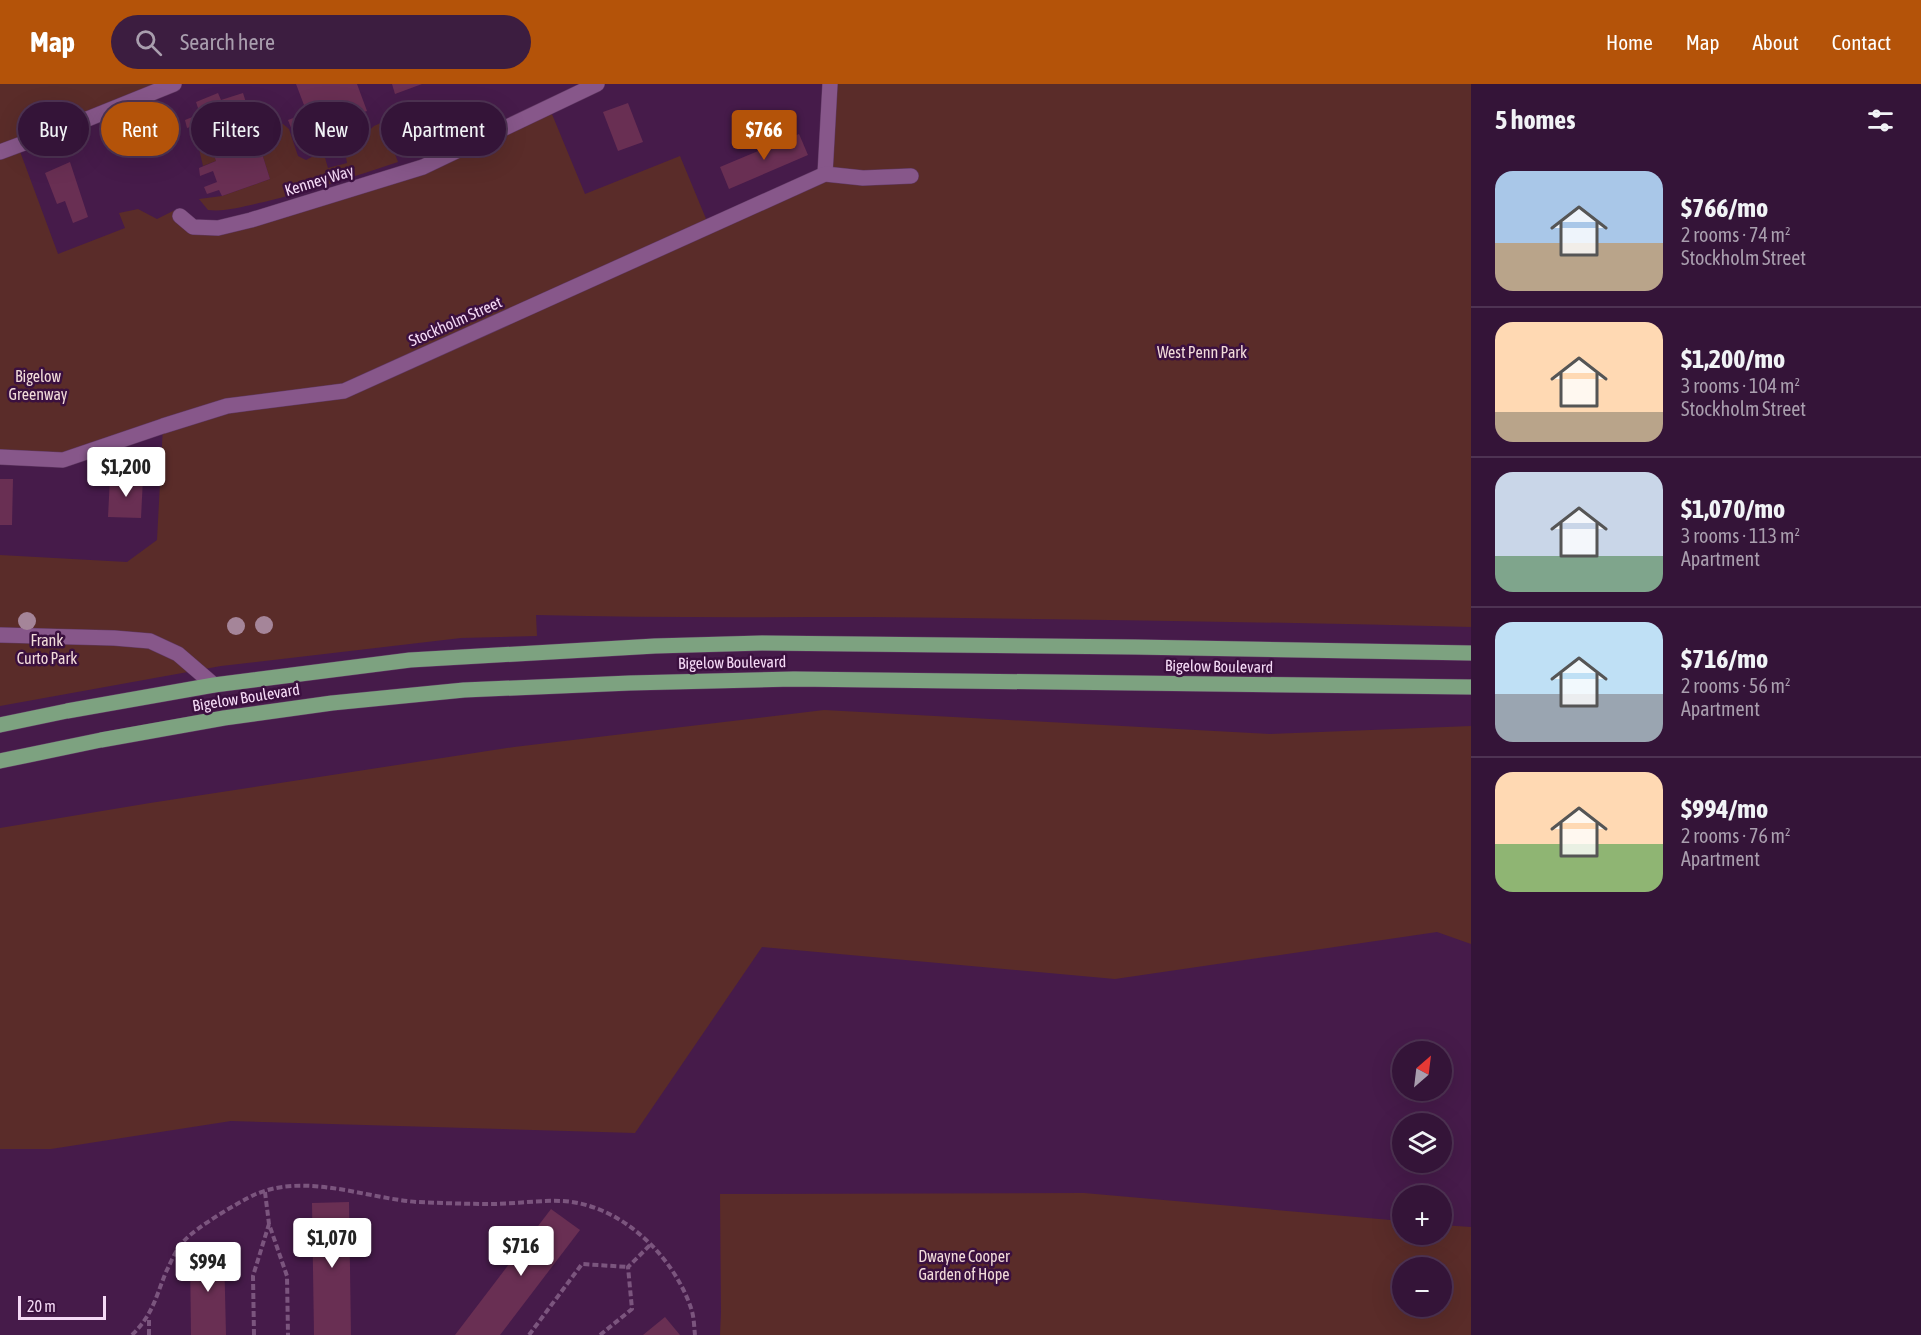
<!DOCTYPE html>
<html lang="en">
<head>
<meta charset="utf-8">
<style>
	:root { --surface:#341438; --page:#3c1d40; --text:#f1f3f6; --muted:#a99eae; --line:#4e3353; --accent:#b45309 }
	body { margin:0; font-family:"Asap Condensed",sans-serif; background:var(--page); color:var(--text); height:100vh; display:flex; flex-direction:column; font-size:22px; white-space:nowrap }
	* { box-sizing:border-box; margin:0 }
	p { font-size:20px; color:var(--muted) }
	.icon { flex:none; width:33px; height:33px; fill:none; stroke:currentColor; stroke-width:2; stroke-linecap:round; stroke-linejoin:round }
	.map { position:relative; flex:1; overflow:hidden }
	.details { display:flex; flex-direction:column; background:var(--surface); width:450px }
	.details>* { flex:none }
	.banner { position:absolute; left:18px; top:18px; width:570px; height:54px; display:flex; gap:12px }
	.needle { width:39px; rotate:28deg }
	.buttons { position:absolute; left:1392px; top:957px; display:grid; gap:12px }
	.buttons a { display:grid; place-items:center; width:60px; height:60px; border-radius:50%; background:var(--surface); box-shadow:0 6px 24px #0002,0 0 0 2px var(--line); font-size:30px }
	.scale { position:absolute; left:18px; bottom:15px; width:88px; box-sizing:border-box; padding-left:6px; border:3px solid #f5daf6; border-top:0; font-size:16px; line-height:21px; white-space:nowrap; color:#f5daf6; -webkit-text-stroke:4px #3b103f; paint-order:stroke }
	.price { position:absolute; translate:-50% -51px; padding:0 14px; border-radius:6px; background:#fff; color:#222; font-size:20px; line-height:39px; filter:drop-shadow(0 2px 3px #0008) }
	.price::after { content:''; position:absolute; left:50%; top:36px; width:18px; height:14px; margin-left:-9px; background:inherit; clip-path:polygon(0 0,100% 0,50% 100%) }
	.price.on { background:var(--accent); color:#fff }
	ul { padding:0; list-style:none }
	li { display:flex; align-items:center; gap:18px; height:150px; padding:0 24px }
	li+li { border-top:2px solid var(--line) }
	li span { display:grid; place-items:center; flex:none; width:168px; height:120px; border-radius:18px; color:#555 }
	li>.icon { margin-inline-start:auto }
	span .icon { width:72px; height:72px; fill:#fffc; stroke-width:1 }
	li b { font-size:26px }
	h2 { display:flex; justify-content:space-between; align-items:center; height:72px; padding:0 24px; font-size:26px }
	.pill { padding:0 21px; border-radius:27px; background:var(--surface); box-shadow:0 6px 24px #0002,0 0 0 2px var(--line); font-size:21px; line-height:54px }
	.pill.on { background:var(--accent); color:#fff }
	header { display:flex; align-items:center; gap:36px; box-sizing:border-box; height:84px; padding:0 30px; background:var(--accent); color:#fff }
	header strong { font-size:28px }
	nav { display:flex; gap:33px; margin-inline-start:auto; font-size:21px }
	.search { width:420px; height:54px; background:var(--page); display:flex; align-items:center; gap:15px; box-sizing:border-box; padding:0 21px; border-radius:33px; color:var(--muted); font-size:22px }
	main { display:flex; flex:1; min-height:0 }
	.map>svg:first-child { display:block }
	.green { fill:#5a2c29; fill-rule:evenodd }
	.building { fill:#692f53 }
	.lines { fill:none; stroke-linecap:round; stroke-linejoin:round }
	.minor-casing { stroke:#603963; stroke-width:16 }
	.major-casing { stroke:#603963; stroke-width:16 }
	.path { stroke:#7b557e; stroke-width:4; stroke-dasharray:6 3; stroke-linecap:butt }
	.minor { stroke:#87578a; stroke-width:15 }
	.major { stroke:#7da280; stroke-width:15 }
	.tree { fill:#a58599 }
	.labels { text-anchor:middle; stroke-width:5; stroke-linejoin:round; paint-order:stroke }
	.street-label { font-size:16px; fill:#f5daf6; stroke:#3b103f }
	.park-label { font-size:16px; fill:#f2dcda; stroke:#3b103f }
</style>
</head>
<body>
<header>
<strong>Map</strong>
<div class="search"><svg class="icon" aria-label="search" viewBox="0 0 24 24"><circle cx="10" cy="10" r="6"/><path d="M15 15l6 6"/></svg>Search here</div>
<nav><a>Home</a><a>Map</a><a>About</a><a>Contact</a></nav>
</header>
<main>
<div class="map">
<svg width="1471" height="1251" viewBox="0 0 1471 1251">
	<rect width="100%" height="100%" fill="#461b4a"/>
	<g class="green">
		<path d="M0,0h174l-156,62 40,108 67,-26 -6,-15 19,-4 19,10 18,-9 5,6 38,12 205,-61 126,-60 36,87 95,-38 29,70 116,-52 5,-90h641v543c-200,-5 -401,-8 -601,-10 -111,0 -222,1 -334,-2l1,21 -76,2 -240,28 -221,40v-151l127,7 30,-22 6,-114 -100,34 -63,-3z"/>
		<path d="M383,38l15,40c-44,15 -89,29 -134,40 -19,4 -37,10 -56,8l-9,-11 23,-3 48,-17c-6,-21 -23,-56 13,-55l6,5 9,27 8,4 17,-9 5,17 19,-5 -3,-17 14,-5 16,-15z"/>
		<polygon points="203,39 216,77 203,82 194,43"/>
		<polygon points="824,626 1270,650 1471,642 1471,860 1437,848 1115,895 762,863 635,1049 231,1037 51,1065 0,1065 0,744 150,719 514,663"/>
		<path d="M1084,1109l318,28v13h40v-9l29,2v108h-751l1,-22 -1,-119zM1402,1184h40v38h-40z"/>
	</g>
	<g class="building">
		<polygon points="296,0 357,0 367,27 352,32 358,44 344,50 339,38 315,50"/>
		<polygon points="392,0 422,0 395,10"/>
		<polygon points="218,9 221,16 243,9 270,95 222,112 219,106 207,110 204,103 217,98 213,87 200,92 199,84 216,77 203,39 187,44 185,36 200,30 196,18"/>
		<polygon points="628,19 643,58 618,67 603,28"/>
		<polygon points="304,30 313,53 297,59 288,36"/>
		<polygon points="799,50 808,71 729,105 720,83"/>
		<polygon points="70,78 88,133 73,139 65,117 57,120 45,89"/>
		<polygon points="110,394 143,394 141,434 108,433"/>
		<polygon points="0,395 13,395 12,441 0,441"/>
		<polygon points="349,1118 351,1251 314,1251 312,1119"/>
		<polygon points="551,1125 580,1146 500,1251 455,1251"/>
		<polygon points="224,1166 226,1251 191,1251 190,1167"/>
		<polygon points="665,1233 680,1251 643,1251"/>
	</g>
	<g class="lines">
		<g class="minor-casing">
			<g id="minor">
				<polyline points="0,68 75,40 174,0"/>
				<polyline points="825,90 830,0"/>
				<polyline points="180,132 193,143 218,144 251,136 423,83 597,0"/>
				<polyline points="0,373 63,376 163,342 227,322 344,307 825,90 863,94 911,92"/>
				<polyline points="0,551 114,554 150,557 178,570 214,601"/>
			</g>
		</g>
		<g class="major-casing">
			<g id="major">
				<polyline points="0,641 67,627 214,601 410,576 655,562 762,559 1135,563 1471,569"/>
				<polyline points="0,677 101,656 224,634 332,619 464,606 630,599 794,595 1471,603"/>
			</g>
		</g>
		<g class="path">
			<polyline points="265,1108 269,1140 287,1192 288,1251"/>
			<path d="M132,1251c21,-21 23,-36 34,-63 5,-10 10,-23 18,-31 11,-13 56,-40 72,-47 51,-21 109,4 161,8 24,1 49,2 73,2 24,0 48,-4 72,-3 58,3 111,54 129,107 3,8 3,18 4,27"/>
			<polyline points="149,1251 149,1233"/>
			<polyline points="254,1251 253,1192 269,1140"/>
			<polyline points="529,1251 582,1180 628,1183"/>
			<polyline points="600,1251 632,1225 628,1183 651,1160"/>
		</g>
		<use href="#minor" class="minor"/>
		<use href="#major" class="major"/>
	</g>
	<g class="tree">
		<circle cx="27" cy="537" r="9"/>
		<circle cx="264" cy="541" r="9"/>
		<circle cx="236" cy="542" r="9"/>
	</g>
	<g class="labels">
		<g class="street-label">
			<text transform="translate(319 96) rotate(-17)" y="6">Kenney Way</text>
			<text transform="translate(455 237) rotate(-24)" y="6">Stockholm Street</text>
			<text transform="translate(732 578) rotate(-1)" y="6">Bigelow Boulevard</text>
			<text transform="translate(1219 582) rotate(1)" y="6">Bigelow Boulevard</text>
			<text transform="translate(246 613) rotate(-9)" y="6">Bigelow Boulevard</text>
		</g>
		<g class="park-label">
			<text x="1202" y="274">West Penn Park</text>
			<text x="38" y="298">Bigelow<tspan x="38" dy="18">Greenway</tspan></text>
			<text x="47" y="562">Frank<tspan x="47" dy="18">Curto Park</tspan></text>
			<text x="964" y="1178">Dwayne Cooper<tspan x="964" dy="18">Garden of Hope</tspan></text>
		</g>
	</g>
</svg>
<div class="buttons">
<a><svg class="needle" viewBox="-14 -14 28 28"><path d="M0-13l5 13h-10z" fill="#e53935"/><path d="M0 13l5-13h-10z" fill="#a99eae"/></svg></a>
<a><svg class="icon" aria-label="layers" viewBox="0 0 24 24"><path d="M12 4l9 5-9 5-9-5zM3 14l9 5 9-5"/></svg></a>
<a>+</a>
<a>−</a>
</div>
<div class="scale">20 m</div>
<b class="price on" style="left:764px;top:77px">$766</b>
<b class="price" style="left:126px;top:414px">$1,200</b>
<b class="price" style="left:332px;top:1185px">$1,070</b>
<b class="price" style="left:521px;top:1193px">$716</b>
<b class="price" style="left:208px;top:1209px">$994</b>
<div class="banner">
<a class="pill">Buy</a>
<a class="pill on">Rent</a>
<a class="pill">Filters</a>
<a class="pill">New</a>
<a class="pill">Apartment</a>
</div>
</div>
<section class="details">
<h2>5 homes<svg class="icon" aria-label="filters" viewBox="0 0 24 24"><path d="M4 7h16M4 17h16"/><circle cx="9" cy="7" r="2"/><circle cx="15" cy="17" r="2"/></svg></h2>
<ul>
<li><span style="background:linear-gradient(#a9c7e8 60%,#b9a48a 0)"><svg class="icon" aria-label="home" viewBox="0 0 24 24"><path d="M3 11l9-7 9 7M6 9v11h12V9"/></svg></span><div><b>$766/mo</b><p>2 rooms · 74 m²</p><p>Stockholm Street</p></div></li>
<li><span style="background:linear-gradient(#ffd9b3 75%,#b9a48a 0)"><svg class="icon" aria-label="home" viewBox="0 0 24 24"><path d="M3 11l9-7 9 7M6 9v11h12V9"/></svg></span><div><b>$1,200/mo</b><p>3 rooms · 104 m²</p><p>Stockholm Street</p></div></li>
<li><span style="background:linear-gradient(#c9d6e8 70%,#7fa58c 0)"><svg class="icon" aria-label="home" viewBox="0 0 24 24"><path d="M3 11l9-7 9 7M6 9v11h12V9"/></svg></span><div><b>$1,070/mo</b><p>3 rooms · 113 m²</p><p>Apartment</p></div></li>
<li><span style="background:linear-gradient(#bfe0f5 60%,#9aa5b1 0)"><svg class="icon" aria-label="home" viewBox="0 0 24 24"><path d="M3 11l9-7 9 7M6 9v11h12V9"/></svg></span><div><b>$716/mo</b><p>2 rooms · 56 m²</p><p>Apartment</p></div></li>
<li><span style="background:linear-gradient(#ffd9b3 60%,#8fb573 0)"><svg class="icon" aria-label="home" viewBox="0 0 24 24"><path d="M3 11l9-7 9 7M6 9v11h12V9"/></svg></span><div><b>$994/mo</b><p>2 rooms · 76 m²</p><p>Apartment</p></div></li>
</ul>
</section>
</main>
</body>
</html>
